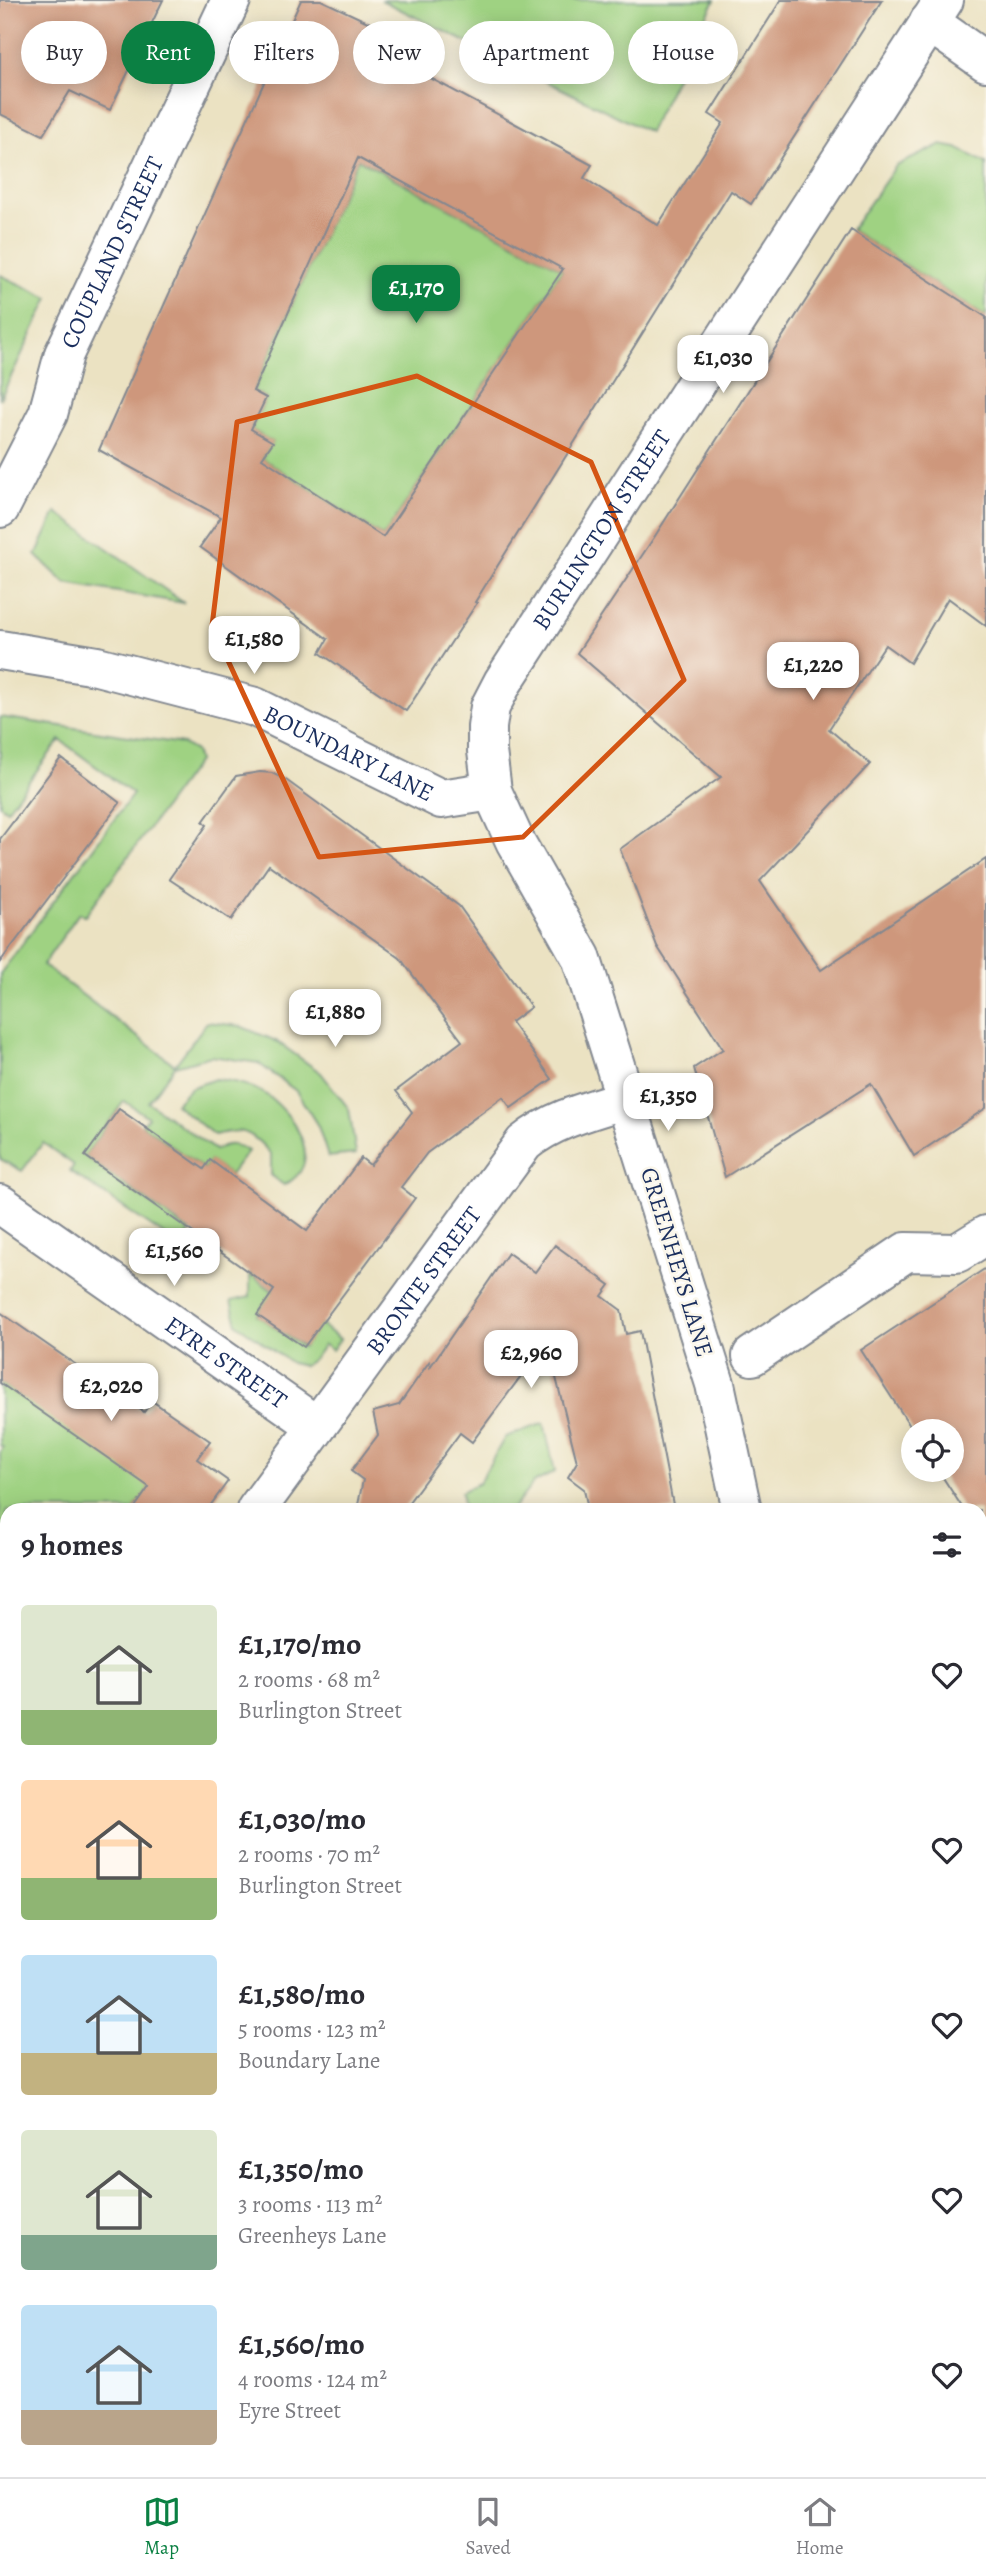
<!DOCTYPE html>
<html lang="en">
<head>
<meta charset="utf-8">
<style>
	:root { --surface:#fff; --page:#f7f7f7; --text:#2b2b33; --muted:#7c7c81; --line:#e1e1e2; --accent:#0b8043 }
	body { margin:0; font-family:Alegreya,serif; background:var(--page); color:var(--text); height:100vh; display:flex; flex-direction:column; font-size:26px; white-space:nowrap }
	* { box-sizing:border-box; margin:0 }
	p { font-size:23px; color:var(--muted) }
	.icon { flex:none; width:38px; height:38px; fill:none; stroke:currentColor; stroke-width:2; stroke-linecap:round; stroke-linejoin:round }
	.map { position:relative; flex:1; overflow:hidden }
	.side { position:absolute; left:0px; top:1503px; width:987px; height:975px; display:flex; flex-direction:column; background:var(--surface); border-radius:21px 21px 0 0; box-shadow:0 4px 18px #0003 }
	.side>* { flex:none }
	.banner { position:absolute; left:21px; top:21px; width:945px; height:63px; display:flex; gap:14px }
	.tools { position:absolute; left:901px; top:1419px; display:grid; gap:14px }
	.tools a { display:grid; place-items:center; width:63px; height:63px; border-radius:50%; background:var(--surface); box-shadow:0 4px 18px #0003; font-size:35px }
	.price { position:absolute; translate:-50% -60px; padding:0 16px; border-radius:14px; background:#fff; color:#222; font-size:23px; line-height:46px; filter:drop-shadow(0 2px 4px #0008) }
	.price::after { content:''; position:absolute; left:50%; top:42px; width:21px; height:16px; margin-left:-10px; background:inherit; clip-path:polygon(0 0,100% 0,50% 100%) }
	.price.active { background:var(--accent); color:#fff }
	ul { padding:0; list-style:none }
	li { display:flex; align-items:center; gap:21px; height:175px; padding:0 21px }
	li span { display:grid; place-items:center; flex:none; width:196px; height:140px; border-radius:7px; color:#555 }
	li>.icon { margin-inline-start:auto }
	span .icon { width:84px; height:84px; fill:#fffc; stroke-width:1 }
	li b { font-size:30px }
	h2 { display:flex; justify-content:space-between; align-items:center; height:84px; padding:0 21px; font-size:30px }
	.tag { padding:0 24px; border-radius:32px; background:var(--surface); box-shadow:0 4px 18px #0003; font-size:24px; line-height:63px }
	.tag.active { background:var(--accent); color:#fff }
	.tabs { display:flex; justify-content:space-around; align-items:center; height:98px; border-top:2px solid var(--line); background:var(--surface); font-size:19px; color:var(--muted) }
	.tabs a { display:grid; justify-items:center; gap:4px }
	.tabs .active { color:var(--accent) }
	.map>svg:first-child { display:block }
	.green { fill:#9fd282; stroke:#5d8070; stroke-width:2 }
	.building { fill:#ce977c; fill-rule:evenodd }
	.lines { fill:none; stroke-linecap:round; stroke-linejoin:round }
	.pedestrian-casing { stroke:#838890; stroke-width:42 }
	.minor-casing { stroke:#838890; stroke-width:42 }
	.tertiary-casing { stroke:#838890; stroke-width:42 }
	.pedestrian { stroke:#fff; stroke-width:38 }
	.minor { stroke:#fff; stroke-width:38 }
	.tertiary { stroke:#fff; stroke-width:38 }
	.marked { fill:none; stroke:#d45514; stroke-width:5; stroke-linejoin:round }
	.labels { text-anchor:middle; stroke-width:5; stroke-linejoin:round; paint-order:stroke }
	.street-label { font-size:24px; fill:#1b2f5e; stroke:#fbf7ec }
</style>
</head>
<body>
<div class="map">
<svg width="986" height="2477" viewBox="0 0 986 2477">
	<rect width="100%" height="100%" fill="#fbf7ec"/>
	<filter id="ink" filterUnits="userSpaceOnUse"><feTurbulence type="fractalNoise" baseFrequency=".0143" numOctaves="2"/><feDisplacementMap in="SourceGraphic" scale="14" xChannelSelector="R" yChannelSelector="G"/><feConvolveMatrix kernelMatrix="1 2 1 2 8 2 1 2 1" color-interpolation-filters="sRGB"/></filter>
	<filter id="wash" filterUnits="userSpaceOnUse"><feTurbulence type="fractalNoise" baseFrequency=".00686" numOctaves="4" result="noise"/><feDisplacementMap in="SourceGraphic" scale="28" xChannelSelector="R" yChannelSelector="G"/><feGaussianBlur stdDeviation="1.57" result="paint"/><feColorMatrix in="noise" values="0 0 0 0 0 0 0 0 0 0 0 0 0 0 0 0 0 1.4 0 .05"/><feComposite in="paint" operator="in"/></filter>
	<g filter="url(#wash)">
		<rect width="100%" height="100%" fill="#ebe2c2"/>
		<g class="green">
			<polygon points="381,0 715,0 649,132"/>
			<polygon points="940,145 957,148 986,163 986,317 851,230 896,166"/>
			<polygon points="358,159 563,269 383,537 262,458 272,442 251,429 266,398 253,391"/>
			<polygon points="0,275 49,298 0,399"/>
			<polygon points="56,512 184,603 65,583 36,555"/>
			<path d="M0,717l183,27 12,7 3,10 -113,155 -6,-3 -36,52 132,100 32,-43 33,4 36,15 45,32 28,36 7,45 -28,3 -10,-31 -22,-35 -38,-28 -47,-7 -36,10 -27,36 67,48c12,-7 21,-7 33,1l-18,24 -20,-14 -6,8 -62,-44 6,-8 -24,-16 -39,55 105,76 -10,14 -110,-75 4,-6 -31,-22 -21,28 -22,-12v-185l133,-180 -73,-54 -53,70 -7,-5z"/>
			<path d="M215,1079c20,2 37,6 53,17 28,21 58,68 16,89l-13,-9v-22c-22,-24 -26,-26 -57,-19l-39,-31 15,-16z"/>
			<polygon points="250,1274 274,1292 257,1315 303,1347 320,1324 340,1339 332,1350 324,1345 315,1357 304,1366 291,1363 237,1324 231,1301 250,1297"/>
			<polygon points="0,1383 152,1484 133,1510 7,1510 7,1544 0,1539 0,1452 3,1447 0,1445"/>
			<polygon points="544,1423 555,1472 533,1483 514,1508 505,1510 464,1510 461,1492 479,1483 505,1437"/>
			<polygon points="0,1755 7,1760 7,1800 0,1810"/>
			<polygon points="0,1938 7,1943 6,2001 0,1997"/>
			<polygon points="986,2026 986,2477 959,2477 959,2471 980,2471 980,2029"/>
			<polygon points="4,2114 7,2116 7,2221 0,2231 0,2119"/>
			<polygon points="7,2246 7,2285 0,2289 0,2256"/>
		</g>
		<g id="blocks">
			<g class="building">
				<polygon points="0,0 163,0 110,110 70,91 43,135 0,114"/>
				<path d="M301,0h20l98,46 -11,20 184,99 -8,13 74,47 65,-102 -14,-9 72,-114h101l-131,204 -20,-13 -256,411 2,1 -71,108 -86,-58 8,-14 -128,-92 21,-30 -122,-67zM358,158l205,111 -180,268 -121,-79 11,-16 -22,-13 15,-31 -13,-7z"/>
				<polygon points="851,230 986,317 986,626 948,598 910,663 885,645 829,729 870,764 760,881 821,970 986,859 986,1108 914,1156 871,1084 725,1177 694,1068 723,1049 657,946 620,849 721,777 577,653 655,536"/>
				<polygon points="61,758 120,803 0,962 0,839"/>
				<polygon points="260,772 272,773 286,780 459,906 531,1007 511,1022 552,1079 511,1108 503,1097 427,1153 401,1187 415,1198 304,1347 257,1315 274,1290 85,1156 119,1109 204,1169 210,1160 307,1231 361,1158 370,1165 412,1112 396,1091 462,1041 400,958 269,865 231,920 169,879 207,825 203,822 236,776"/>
				<polygon points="555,1245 610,1285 602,1296 621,1310 626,1334 640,1331 674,1510 588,1510 584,1489 568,1477 577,1462 547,1341 472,1442 460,1433 403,1510 357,1510 363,1480 351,1471 378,1435 373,1412 399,1405 429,1362 430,1367 508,1253 535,1272"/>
				<polygon points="986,1268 986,1544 980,1534 980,1510 964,1510 938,1470 952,1470 952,1432 914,1432 861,1350"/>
				<polygon points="0,1312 144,1412 152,1401 210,1441 197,1459 228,1481 207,1510 133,1510 149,1487 0,1383"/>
			</g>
		</g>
	</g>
	<g filter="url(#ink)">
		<use href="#blocks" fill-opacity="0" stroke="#838890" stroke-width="2"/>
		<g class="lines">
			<g class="pedestrian-casing">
				<polyline id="pedestrian" points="752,1356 906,1252 957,1253 986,1235"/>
			</g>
			<g class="minor-casing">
				<g id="minor">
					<polyline points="929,22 986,62"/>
					<path id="s1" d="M0,508l48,-94 16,-60 167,-354"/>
					<path id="s2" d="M0,1204l317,222"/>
					<path id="s3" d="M256,1510l268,-367c29,-24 67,-33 102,-44"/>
					<polyline points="0,1715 7,1721"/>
					<polyline points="0,1871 7,1861"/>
					<polyline points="894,2471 894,2477"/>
				</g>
			</g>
			<g class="tertiary-casing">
				<g id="tertiary">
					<path id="s4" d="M0,650l97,16 158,41 186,92 51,-8"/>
					<path id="s5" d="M742,1510l-27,-126 -134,-427 -66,-116 -23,-50 -5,-40v-24l3,-20 13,-25 441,-682"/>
					<polyline points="0,2468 7,2465"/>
				</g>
			</g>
			<use href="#pedestrian" class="pedestrian"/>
			<use href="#minor" class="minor"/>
			<use href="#tertiary" class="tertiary"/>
		</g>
	</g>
	<path class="marked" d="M417,376l174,86 93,218 -161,157 -204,20 -107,-231 25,-204z"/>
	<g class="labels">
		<g class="street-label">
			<text dy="8" stroke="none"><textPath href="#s1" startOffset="280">COUPLAND STREET</textPath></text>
			<text dy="8" stroke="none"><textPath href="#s5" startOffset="1059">BURLINGTON STREET</textPath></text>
			<text dy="8" stroke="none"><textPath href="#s4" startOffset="366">BOUNDARY LANE</textPath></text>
			<text transform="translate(677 1262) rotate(73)" y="8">GREENHEYS LANE</text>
			<text dy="8" stroke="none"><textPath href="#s3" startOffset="284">BRONTE STREET</textPath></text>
			<text dy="8" stroke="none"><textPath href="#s2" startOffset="276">EYRE STREET</textPath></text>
		</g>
	</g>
</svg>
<div class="tools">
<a><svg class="icon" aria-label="locate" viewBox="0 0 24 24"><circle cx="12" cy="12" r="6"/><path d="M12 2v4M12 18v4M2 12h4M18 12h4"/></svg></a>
</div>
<b class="price active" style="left:416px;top:325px">£1,170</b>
<b class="price" style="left:723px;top:395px">£1,030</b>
<b class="price" style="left:254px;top:676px">£1,580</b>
<b class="price" style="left:813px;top:702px">£1,220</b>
<b class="price" style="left:335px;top:1049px">£1,880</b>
<b class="price" style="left:668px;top:1133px">£1,350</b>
<b class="price" style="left:174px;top:1288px">£1,560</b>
<b class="price" style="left:531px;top:1390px">£2,960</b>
<b class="price" style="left:111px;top:1423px">£2,020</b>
<div class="banner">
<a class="tag">Buy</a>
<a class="tag active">Rent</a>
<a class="tag">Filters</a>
<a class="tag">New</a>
<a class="tag">Apartment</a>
<a class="tag">House</a>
</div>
<section class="side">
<h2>9 homes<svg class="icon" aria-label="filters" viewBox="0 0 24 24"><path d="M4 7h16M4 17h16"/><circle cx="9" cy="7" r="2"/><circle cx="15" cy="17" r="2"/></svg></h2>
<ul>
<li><span style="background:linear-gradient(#dfe7d0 75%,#8fb573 0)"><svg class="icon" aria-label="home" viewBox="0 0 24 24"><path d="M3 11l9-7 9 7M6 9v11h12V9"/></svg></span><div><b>£1,170/mo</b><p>2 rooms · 68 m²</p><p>Burlington Street</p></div><svg class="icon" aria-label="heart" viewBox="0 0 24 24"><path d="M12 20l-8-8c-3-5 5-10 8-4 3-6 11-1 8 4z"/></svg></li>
<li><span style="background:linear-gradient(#ffd9b3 70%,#8fb573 0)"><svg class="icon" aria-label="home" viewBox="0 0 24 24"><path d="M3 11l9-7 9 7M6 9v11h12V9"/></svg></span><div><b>£1,030/mo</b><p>2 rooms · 70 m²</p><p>Burlington Street</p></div><svg class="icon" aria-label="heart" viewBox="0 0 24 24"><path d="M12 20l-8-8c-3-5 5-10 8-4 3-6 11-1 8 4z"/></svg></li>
<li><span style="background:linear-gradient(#bfe0f5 70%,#c2b280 0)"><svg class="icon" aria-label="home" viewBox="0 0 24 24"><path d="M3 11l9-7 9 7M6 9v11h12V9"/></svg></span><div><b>£1,580/mo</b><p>5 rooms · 123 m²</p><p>Boundary Lane</p></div><svg class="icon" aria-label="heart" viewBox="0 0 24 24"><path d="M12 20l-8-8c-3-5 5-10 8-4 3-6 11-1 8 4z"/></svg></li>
<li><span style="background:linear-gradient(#dfe7d0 75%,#7fa58c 0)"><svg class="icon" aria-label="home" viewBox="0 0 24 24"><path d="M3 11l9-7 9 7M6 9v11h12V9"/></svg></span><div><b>£1,350/mo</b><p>3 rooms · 113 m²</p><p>Greenheys Lane</p></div><svg class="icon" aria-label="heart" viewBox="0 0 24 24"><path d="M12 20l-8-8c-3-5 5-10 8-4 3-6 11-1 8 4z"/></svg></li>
<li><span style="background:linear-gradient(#bfe0f5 75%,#b9a48a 0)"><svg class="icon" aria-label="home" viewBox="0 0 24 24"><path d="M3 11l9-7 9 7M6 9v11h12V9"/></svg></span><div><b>£1,560/mo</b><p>4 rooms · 124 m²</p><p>Eyre Street</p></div><svg class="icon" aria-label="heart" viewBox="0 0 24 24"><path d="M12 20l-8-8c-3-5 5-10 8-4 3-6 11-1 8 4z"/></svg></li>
</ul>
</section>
</div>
<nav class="tabs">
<a class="active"><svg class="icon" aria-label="map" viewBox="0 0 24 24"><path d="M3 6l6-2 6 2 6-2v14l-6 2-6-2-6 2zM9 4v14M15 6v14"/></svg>Map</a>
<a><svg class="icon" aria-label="saved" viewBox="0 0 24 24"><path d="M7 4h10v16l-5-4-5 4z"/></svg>Saved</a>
<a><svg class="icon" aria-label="home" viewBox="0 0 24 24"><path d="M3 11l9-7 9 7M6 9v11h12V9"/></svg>Home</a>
</nav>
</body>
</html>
